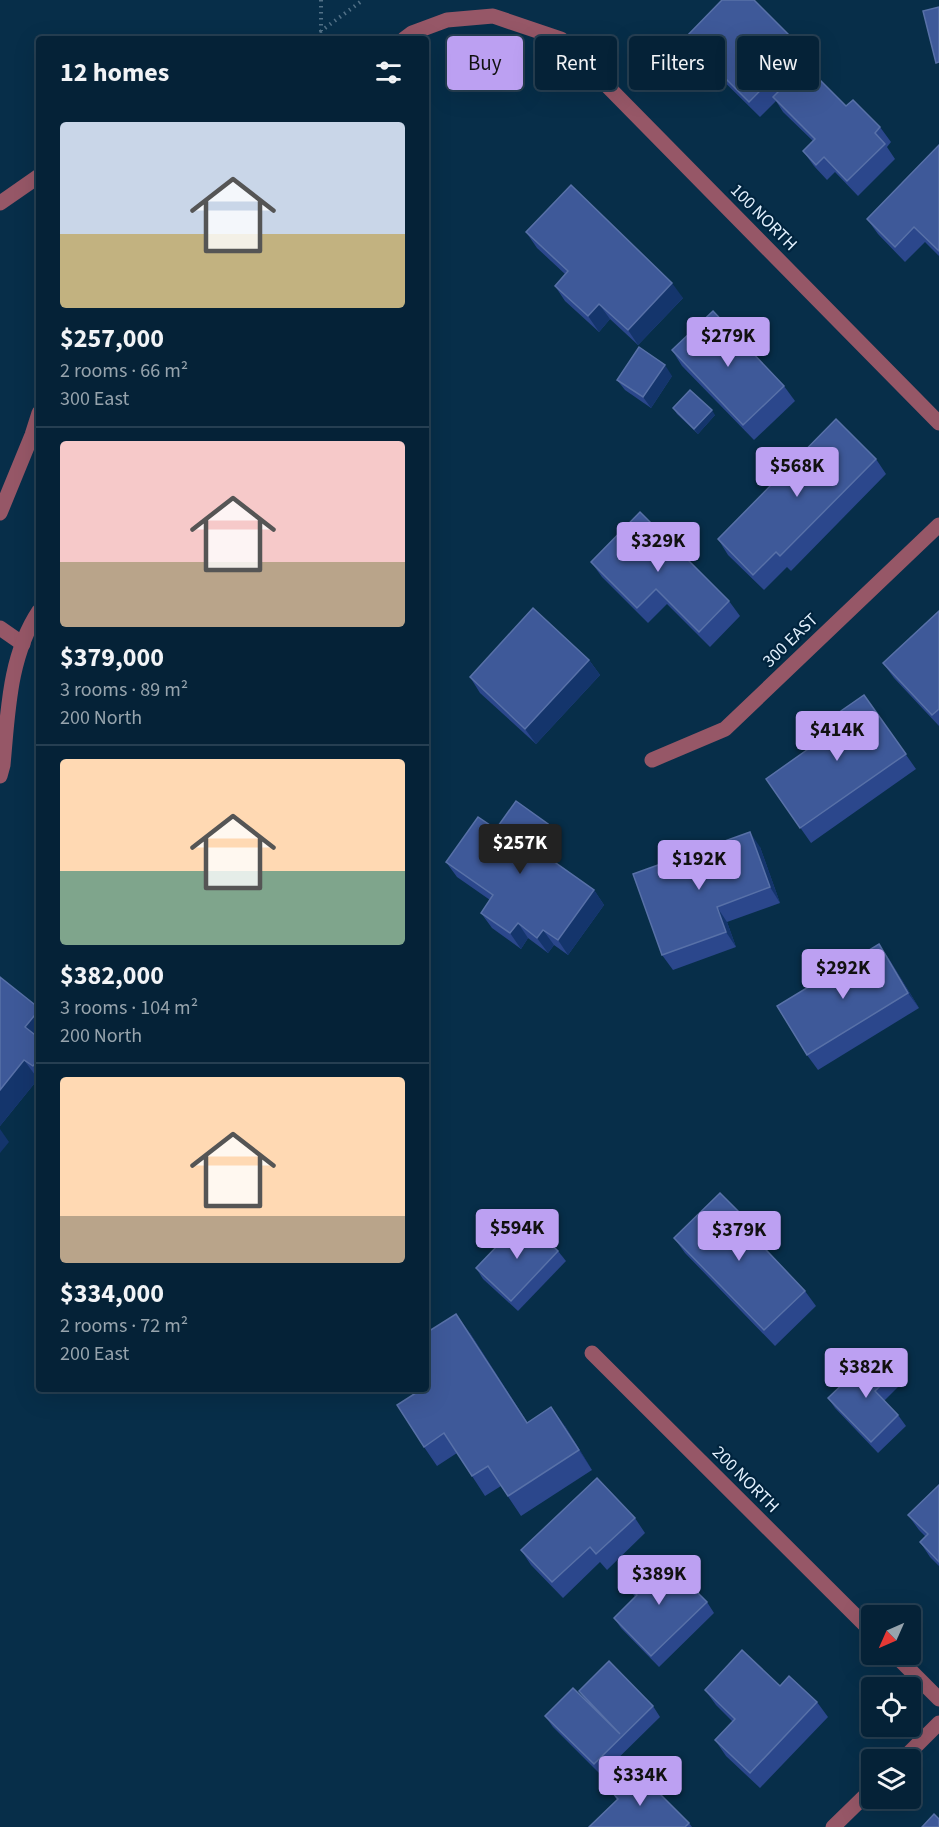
<!DOCTYPE html>
<html lang="en">
<head>
<meta charset="utf-8">
<style>
	:root { --surface:#052237; --page:#0e2a3f; --text:#f1f3f6; --muted:#97a4ad; --line:#263f52; --accent:#bca0f2 }
	body { margin:0; font-family:"Source Sans 3",sans-serif; background:var(--page); color:var(--text); height:100vh; display:flex; flex-direction:column; font-size:22px; white-space:nowrap }
	* { box-sizing:border-box; margin:0 }
	p { font-size:20px; color:var(--muted) }
	.icon { flex:none; width:33px; height:33px; fill:none; stroke:currentColor; stroke-width:2; stroke-linecap:round; stroke-linejoin:round }
	.map { position:relative; flex:1; overflow:hidden }
	.details { position:absolute; left:36px; top:36px; width:393px; height:1356px; display:flex; flex-direction:column; background:var(--surface); border-radius:6px; box-shadow:0 6px 24px #0002,0 0 0 2px var(--line) }
	.details>* { flex:none }
	.top-card { position:absolute; left:447px; top:36px; width:402px; height:54px; display:flex; gap:12px }
	.needle { width:39px; rotate:225deg }
	.fabs { position:absolute; left:861px; top:1605px; display:grid; gap:12px }
	.fabs a { display:grid; place-items:center; width:60px; height:60px; border-radius:6px; background:var(--surface); box-shadow:0 6px 24px #0002,0 0 0 2px var(--line); font-size:30px }
	.price { position:absolute; translate:-50% -51px; padding:0 14px; border-radius:6px; background:var(--accent); color:#111; font-size:20px; line-height:39px; filter:drop-shadow(0 2px 3px #0008) }
	.price::after { content:''; position:absolute; left:50%; top:36px; width:18px; height:14px; margin-left:-9px; background:inherit; clip-path:polygon(0 0,100% 0,50% 100%) }
	.price.selected { background:#222; color:#fff }
	ul { padding:0; list-style:none }
	li { display:grid; align-content:center; gap:12px; height:318px; padding:0 24px }
	li+li { border-top:2px solid var(--line) }
	li span { display:grid; place-items:center; height:186px; border-radius:6px; color:#555 }
	li>.icon { margin-inline-start:auto }
	span .icon { width:108px; height:108px; fill:#fffc; stroke-width:1 }
	li b { font-size:26px }
	h2 { display:flex; justify-content:space-between; align-items:center; height:72px; padding:0 24px; font-size:26px }
	.pill { padding:0 21px; border-radius:6px; background:var(--surface); box-shadow:0 6px 24px #0002,0 0 0 2px var(--line); font-size:21px; line-height:54px }
	.pill.selected { background:var(--accent); color:#111 }
	.map>svg:first-child { display:block }
	.lines { fill:none; stroke-linecap:round; stroke-linejoin:round }
	.path { stroke:#527187; stroke-width:4; stroke-dasharray:1.5 4.5; stroke-linecap:butt }
	.minor { stroke:#965767; stroke-width:15 }
	.wall { fill:#2b478c }
	.shaded-wall { fill:#14356c }
	.building { fill:#3e5999; stroke:#5871a8; stroke-width:1.5 }
	.labels { text-anchor:middle; stroke-width:4.5; stroke-linejoin:round; paint-order:stroke }
	.street-label { font-size:18px; fill:#e1f0fd; stroke:#00243e }
</style>
</head>
<body>
<div class="map">
<svg width="939" height="1827" viewBox="0 0 939 1827">
	<rect width="100%" height="100%" fill="#072e49"/>
	<g class="lines">
		<polyline class="path" points="321,0 321,31 363,0"/>
		<g class="minor">
			<polyline points="404,39 412,33 447,20 493,16 561,39 939,423"/>
			<polyline points="0,203 39,176"/>
			<polyline points="0,513 32,435 39,413"/>
			<polyline points="0,628 23,644"/>
			<polyline points="652,760 725,729 939,525"/>
			<path d="M0,776l3,-11c5,-53 6,-109 36,-154"/>
			<polyline points="592,1353 872,1632"/>
			<polyline points="894,1654 939,1699"/>
			<polyline points="902,1760 939,1723"/>
			<polyline points="833,1827 872,1789"/>
		</g>
	</g>
	<g class="wall">
		<polygon points="685,38 802,48 813,63 808,68 846,106 880,127 891,142 887,147 895,159 858,196 835,172 827,180 814,166 803,151 813,141 783,112 776,101 760,117 695,53"/>
		<polygon points="939,145 939,256 925,242 905,262 878,234 867,219"/>
		<polygon points="526,232 683,298 638,345 610,319 599,332 565,301 555,286 565,274 537,248"/>
		<polygon points="672,350 784,386 795,401 754,440 682,366"/>
		<polygon points="672,376 651,408 625,390 617,380"/>
		<polygon points="673,408 715,415 698,434 677,414"/>
		<polygon points="876,459 886,474 791,571 787,567 764,590 728,555 718,539"/>
		<polygon points="591,562 729,601 740,616 710,647 667,604 648,623 602,577"/>
		<polygon points="939,611 939,726 894,678 883,663"/>
		<polygon points="589,660 600,675 536,744 480,693 470,677"/>
		<polygon points="864,695 916,769 811,843 766,779 825,737"/>
		<polygon points="496,829 558,839 546,856 594,890 604,905 568,955 554,945 548,953 528,938 521,949 492,928 481,913 490,900 457,877 446,862"/>
		<polygon points="760,847 780,903 727,922 736,947 673,970 662,955"/>
		<polygon points="879,944 889,959 919,1008 818,1070 807,1055"/>
		<polygon points="0,977 39,1008 39,1080 38,1079 0,1126"/>
		<polygon points="756,1229 767,1245 764,1247 805,1291 816,1306 775,1346 685,1253 674,1238"/>
		<polygon points="558,1251 566,1261 518,1311 483,1279 476,1268"/>
		<polygon points="470,1333 527,1422 565,1426 592,1470 521,1516 501,1486 485,1496 457,1453 437,1466 424,1447 426,1389"/>
		<polygon points="892,1375 900,1385 884,1401 898,1415 906,1426 878,1453 835,1408 828,1398"/>
		<polygon points="939,1485 939,1566 930,1557 920,1542 926,1537 919,1530 908,1515"/>
		<polygon points="635,1518 645,1533 607,1570 600,1562 563,1598 531,1565 521,1550"/>
		<polygon points="629,1588 707,1602 714,1613 659,1667 621,1628 614,1618 635,1597"/>
		<polygon points="780,1686 817,1702 828,1717 760,1788 726,1756 715,1740 733,1722 716,1705 705,1690"/>
		<polygon points="579,1691 653,1706 660,1717 601,1775 553,1727 545,1716 586,1701"/>
		<polygon points="612,1792 689,1823 692,1827 589,1827 617,1800"/>
	</g>
	<g class="shaded-wall">
		<polygon points="672,283 683,298 638,345 628,330"/>
		<polygon points="599,304 610,319 599,332 588,316"/>
		<polygon points="665,365 672,376 651,408 643,397"/>
		<polygon points="712,410 715,415 698,434 694,429"/>
		<polygon points="589,660 600,675 536,744 525,729"/>
		<polygon points="548,824 558,839 543,861 532,846"/>
		<polygon points="750,832 760,847 780,903 770,887"/>
		<polygon points="594,890 604,905 568,955 558,940"/>
		<polygon points="717,907 727,922 736,947 726,932"/>
		<polygon points="518,923 528,938 521,949 510,933"/>
		<polygon points="543,930 554,945 548,953 537,938"/>
		<polygon points="879,944 889,959 919,1008 908,993"/>
		<polygon points="39,1010 39,1046 25,1027"/>
		<polygon points="39,1058 39,1076 33,1066"/>
		<polygon points="24,1060 38,1079 0,1126 0,1090"/>
		<polygon points="0,1129 9,1142 0,1153"/>
		<polygon points="456,1314 470,1333 540,1442 527,1423"/>
		<polygon points="551,1407 565,1426 592,1470 579,1450"/>
	</g>
	<g class="building">
		<polygon points="722,0 754,0 802,48 749,102 685,38"/>
		<polygon points="939,7 939,62 936,63 923,11"/>
		<polygon points="805,65 846,106 853,100 880,127 875,133 885,144 847,181 824,157 816,165 803,151 815,139 773,97"/>
		<polygon points="939,145 939,251 914,227 895,247 867,219"/>
		<polygon points="571,185 672,283 628,330 599,304 588,316 555,286 568,271 526,232"/>
		<polygon points="713,311 784,386 743,425 672,350"/>
		<polygon points="639,347 665,365 643,397 617,380"/>
		<polygon points="690,390 712,410 694,429 673,408"/>
		<polygon points="836,419 876,459 780,556 776,552 753,575 718,539"/>
		<polygon points="640,512 729,601 699,632 656,589 637,608 591,562"/>
		<polygon points="533,608 589,660 525,729 470,677"/>
		<polygon points="939,611 939,709 932,715 883,663"/>
		<polygon points="864,695 906,754 800,828 766,779 825,737 818,727"/>
		<polygon points="516,801 548,824 532,846 594,890 558,940 543,930 537,938 518,923 510,933 481,913 493,895 446,862 478,817 496,829"/>
		<polygon points="750,832 770,887 717,907 726,932 662,955 633,874"/>
		<polygon points="879,944 908,993 807,1055 777,1006"/>
		<polygon points="0,977 39,1008 39,1010 25,1027 39,1038 39,1058 33,1066 24,1060 0,1090"/>
		<polygon points="720,1193 756,1229 751,1234 805,1291 764,1330 674,1238"/>
		<polygon points="524,1218 558,1251 511,1301 476,1268"/>
		<polygon points="456,1314 527,1423 551,1407 579,1450 508,1496 488,1466 472,1476 444,1433 424,1447 397,1405 422,1389 426,1389 426,1333"/>
		<polygon points="873,1355 892,1375 875,1391 898,1415 871,1442 828,1398"/>
		<polygon points="597,1478 635,1518 596,1554 590,1547 552,1582 521,1550"/>
		<polygon points="939,1485 939,1562 920,1542 928,1534 908,1515"/>
		<polygon points="661,1556 707,1602 651,1656 614,1618 637,1595 629,1588"/>
		<polygon points="742,1650 780,1686 789,1676 817,1702 750,1773 715,1740 735,1719 705,1690"/>
		<polygon points="609,1661 653,1706 594,1764 545,1716 573,1688 620,1734 579,1691"/>
		<polygon points="635,1769 689,1823 685,1827 589,1827 618,1799 612,1792"/>
		<polygon points="934,1814 939,1819 939,1827 922,1827"/>
	</g>
	<g class="labels">
		<g class="street-label">
			<text transform="translate(764 217) rotate(45)" y="6">100 NORTH</text>
			<text transform="translate(790 640) rotate(-44)" y="6">300 EAST</text>
			<text transform="translate(746 1479) rotate(45)" y="6">200 NORTH</text>
		</g>
	</g>
</svg>
<div class="fabs">
<a><svg class="needle" viewBox="-14 -14 28 28"><path d="M0-13l5 13h-10z" fill="#e53935"/><path d="M0 13l5-13h-10z" fill="#97a4ad"/></svg></a>
<a><svg class="icon" aria-label="locate" viewBox="0 0 24 24"><circle cx="12" cy="12" r="6"/><path d="M12 2v4M12 18v4M2 12h4M18 12h4"/></svg></a>
<a><svg class="icon" aria-label="layers" viewBox="0 0 24 24"><path d="M12 4l9 5-9 5-9-5zM3 14l9 5 9-5"/></svg></a>
</div>
<b class="price" style="left:728px;top:368px">$279K</b>
<b class="price" style="left:797px;top:498px">$568K</b>
<b class="price" style="left:658px;top:573px">$329K</b>
<b class="price" style="left:837px;top:762px">$414K</b>
<b class="price selected" style="left:520px;top:875px">$257K</b>
<b class="price" style="left:699px;top:891px">$192K</b>
<b class="price" style="left:843px;top:1000px">$292K</b>
<b class="price" style="left:517px;top:1260px">$594K</b>
<b class="price" style="left:739px;top:1262px">$379K</b>
<b class="price" style="left:866px;top:1399px">$382K</b>
<b class="price" style="left:659px;top:1606px">$389K</b>
<b class="price" style="left:640px;top:1807px">$334K</b>
<div class="top-card">
<a class="pill selected">Buy</a>
<a class="pill">Rent</a>
<a class="pill">Filters</a>
<a class="pill">New</a>
</div>
<section class="details">
<h2>12 homes<svg class="icon" aria-label="filters" viewBox="0 0 24 24"><path d="M4 7h16M4 17h16"/><circle cx="9" cy="7" r="2"/><circle cx="15" cy="17" r="2"/></svg></h2>
<ul>
<li><span style="background:linear-gradient(#c9d6e8 60%,#c2b280 0)"><svg class="icon" aria-label="home" viewBox="0 0 24 24"><path d="M3 11l9-7 9 7M6 9v11h12V9"/></svg></span><div><b>$257,000</b><p>2 rooms · 66 m²</p><p>300 East</p></div></li>
<li><span style="background:linear-gradient(#f6c9c9 65%,#b9a48a 0)"><svg class="icon" aria-label="home" viewBox="0 0 24 24"><path d="M3 11l9-7 9 7M6 9v11h12V9"/></svg></span><div><b>$379,000</b><p>3 rooms · 89 m²</p><p>200 North</p></div></li>
<li><span style="background:linear-gradient(#ffd9b3 60%,#7fa58c 0)"><svg class="icon" aria-label="home" viewBox="0 0 24 24"><path d="M3 11l9-7 9 7M6 9v11h12V9"/></svg></span><div><b>$382,000</b><p>3 rooms · 104 m²</p><p>200 North</p></div></li>
<li><span style="background:linear-gradient(#ffd9b3 75%,#b9a48a 0)"><svg class="icon" aria-label="home" viewBox="0 0 24 24"><path d="M3 11l9-7 9 7M6 9v11h12V9"/></svg></span><div><b>$334,000</b><p>2 rooms · 72 m²</p><p>200 East</p></div></li>
</ul>
</section>
</div>
</body>
</html>
